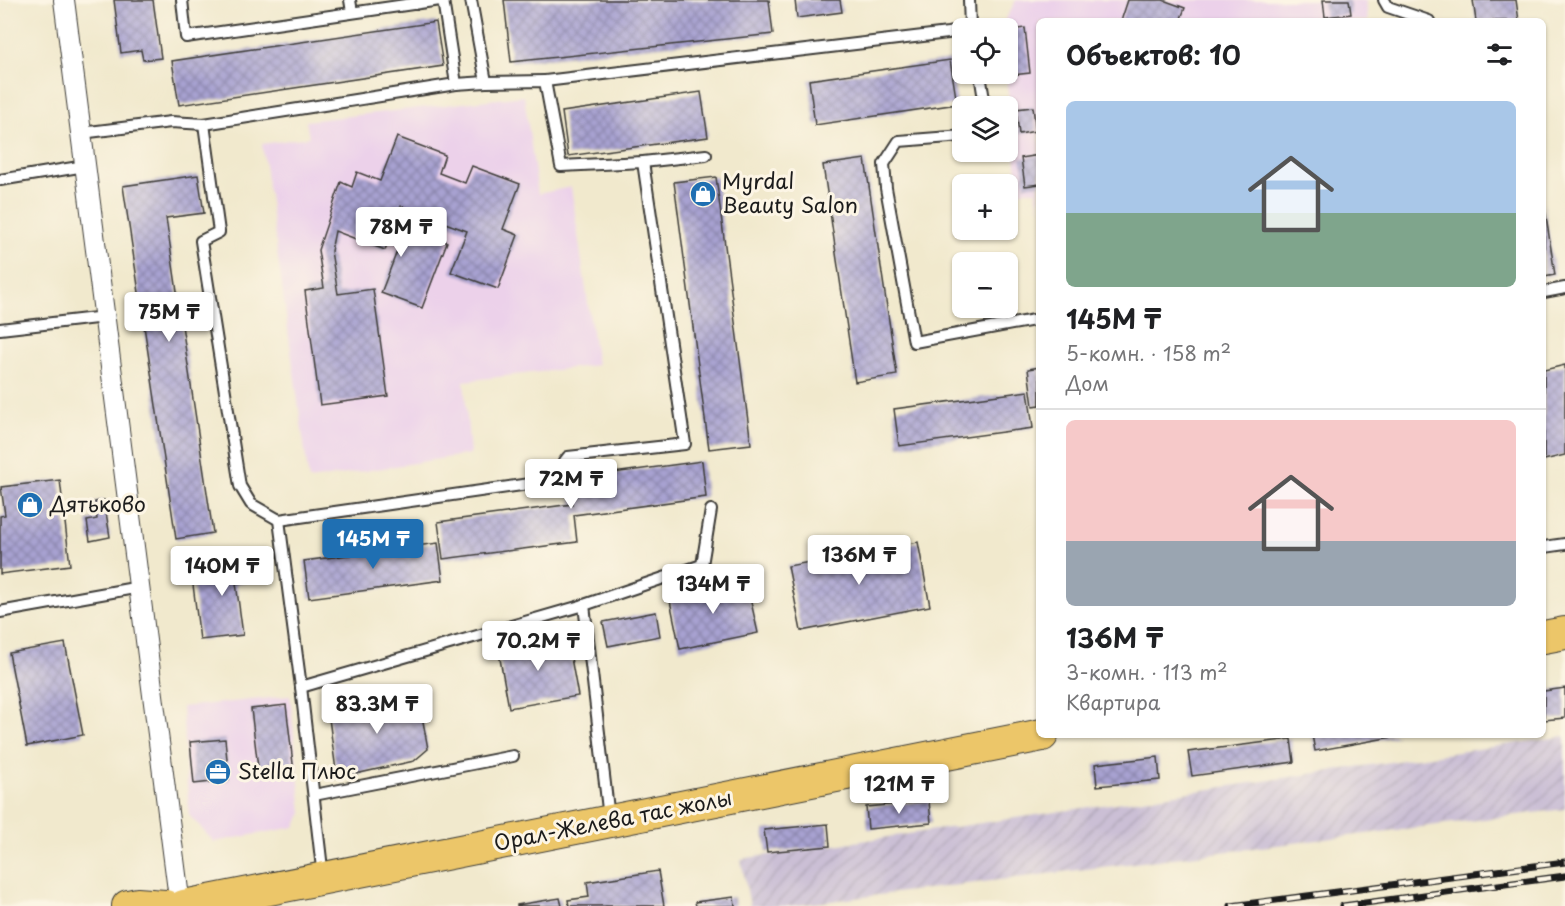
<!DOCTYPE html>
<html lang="ru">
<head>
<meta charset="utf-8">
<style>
	:root { --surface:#fff; --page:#f2f2f2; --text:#202124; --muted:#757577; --line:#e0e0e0; --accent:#1f6fb2 }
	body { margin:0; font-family:"Playpen Sans",sans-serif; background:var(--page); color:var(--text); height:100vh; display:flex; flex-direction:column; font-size:22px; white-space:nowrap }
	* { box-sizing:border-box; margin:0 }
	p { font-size:20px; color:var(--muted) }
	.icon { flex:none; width:33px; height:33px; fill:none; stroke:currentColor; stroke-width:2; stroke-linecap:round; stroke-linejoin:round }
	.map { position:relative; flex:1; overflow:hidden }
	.sheet { position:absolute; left:1036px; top:18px; width:510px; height:720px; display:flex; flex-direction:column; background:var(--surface); border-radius:9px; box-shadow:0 2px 4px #0004 }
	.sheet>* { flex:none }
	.buttons { position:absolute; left:952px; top:18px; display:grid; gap:12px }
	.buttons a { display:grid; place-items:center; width:66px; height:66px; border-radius:9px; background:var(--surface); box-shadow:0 2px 4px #0004; font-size:30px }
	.price { position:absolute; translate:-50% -51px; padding:0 14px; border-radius:6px; background:#fff; color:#222; font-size:20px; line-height:39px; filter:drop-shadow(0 2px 3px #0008) }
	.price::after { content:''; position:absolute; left:50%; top:36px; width:18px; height:14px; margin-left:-9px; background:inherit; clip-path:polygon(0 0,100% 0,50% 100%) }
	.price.on { background:var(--accent); color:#fff }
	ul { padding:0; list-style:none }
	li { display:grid; align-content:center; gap:12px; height:318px; padding:0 30px }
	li+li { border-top:2px solid var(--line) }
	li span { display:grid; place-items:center; height:186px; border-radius:9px; color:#555 }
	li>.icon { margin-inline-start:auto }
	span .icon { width:108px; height:108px; fill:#fffc; stroke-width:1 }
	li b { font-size:26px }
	h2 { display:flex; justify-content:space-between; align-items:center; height:72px; padding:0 30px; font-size:26px }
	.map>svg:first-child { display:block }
	.built { fill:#ecd1ea }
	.industrial { fill:url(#industrial-furrows) }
	.building { fill:url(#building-cross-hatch) }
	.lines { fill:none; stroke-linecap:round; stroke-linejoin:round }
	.service-casing { stroke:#3c3b37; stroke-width:14 }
	.minor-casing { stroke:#3c3b37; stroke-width:22 }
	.primary-casing { stroke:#3c3b37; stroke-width:34 }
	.service { stroke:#fff; stroke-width:10 }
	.minor { stroke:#fff; stroke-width:20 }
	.primary { stroke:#ecc669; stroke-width:32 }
	.rail-casing { stroke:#1c1c1c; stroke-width:7 }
	.rail { stroke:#fcf5e5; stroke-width:4.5; stroke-dasharray:14; stroke-linecap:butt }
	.labels { text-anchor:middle; stroke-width:6; stroke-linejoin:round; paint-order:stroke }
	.poi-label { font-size:21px; fill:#1c1c1c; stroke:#fcf5e5; text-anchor:start }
	.street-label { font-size:21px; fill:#1c1c1c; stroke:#fcf5e5 }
</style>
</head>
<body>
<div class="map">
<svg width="1565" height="906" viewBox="0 0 1565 906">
	<defs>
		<pattern id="industrial-furrows" width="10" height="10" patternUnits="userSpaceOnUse" patternTransform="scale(1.5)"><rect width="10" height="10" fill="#cbbfd5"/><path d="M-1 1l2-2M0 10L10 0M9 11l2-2" fill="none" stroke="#aea4b6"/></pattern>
		<pattern id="building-cross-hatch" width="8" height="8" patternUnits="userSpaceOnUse" patternTransform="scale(1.5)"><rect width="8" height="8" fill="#a8a2d1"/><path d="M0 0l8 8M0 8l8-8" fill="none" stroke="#8883a9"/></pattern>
	</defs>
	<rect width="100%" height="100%" fill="#fcf5e5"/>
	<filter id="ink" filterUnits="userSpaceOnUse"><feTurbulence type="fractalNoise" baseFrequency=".0167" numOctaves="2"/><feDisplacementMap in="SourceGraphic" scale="12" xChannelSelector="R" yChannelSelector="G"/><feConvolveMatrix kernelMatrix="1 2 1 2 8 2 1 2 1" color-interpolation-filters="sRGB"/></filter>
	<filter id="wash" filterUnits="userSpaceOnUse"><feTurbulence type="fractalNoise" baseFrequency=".008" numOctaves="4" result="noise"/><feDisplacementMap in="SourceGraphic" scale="24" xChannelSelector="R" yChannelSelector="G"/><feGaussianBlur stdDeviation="1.35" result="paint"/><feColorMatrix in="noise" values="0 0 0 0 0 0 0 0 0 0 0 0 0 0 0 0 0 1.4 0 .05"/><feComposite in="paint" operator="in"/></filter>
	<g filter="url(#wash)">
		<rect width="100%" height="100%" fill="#f1e9cd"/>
		<g class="built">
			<polygon points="1016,0 1366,0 1368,21 1040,21 1039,211 1036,191 1019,191 1006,74 1008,74 1008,28 1001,28"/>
			<polygon points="524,96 538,194 571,187 597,365 464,381 470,454 309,480 262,144 309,137 306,121"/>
			<polygon points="290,696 302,813 295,827 214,842 189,815 182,707"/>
		</g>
		<polygon class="industrial" points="1565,736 1565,809 791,906 750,906 741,859"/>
		<g id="blocks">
			<g class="building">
				<polygon points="114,0 153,0 161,58 143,60 141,50 121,53"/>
				<polygon points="504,0 769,0 773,34 511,62"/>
				<polygon points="795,0 840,0 842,12 797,18"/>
				<polygon points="1128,0 1163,0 1185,8 1180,21 1121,21"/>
				<polygon points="1323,0 1349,0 1351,14 1325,17"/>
				<polygon points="1473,0 1516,0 1519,21 1476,21"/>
				<polygon points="436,22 443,66 179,105 172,61"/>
				<polygon points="1025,28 1030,73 1012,75 1008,30"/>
				<polygon points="950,60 957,104 815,125 809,80"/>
				<polygon points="701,92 708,137 568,156 562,112"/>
				<polygon points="1033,107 1036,131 1019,134 1016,109"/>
				<polygon points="397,137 445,155 439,173 465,183 472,166 520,184 503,229 518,235 498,289 451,272 467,231 437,220 431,237 447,242 422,308 381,293 406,228 415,231 421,214 401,206 385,250 335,231 331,251 338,294 373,289 388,396 320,405 305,291 324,288 318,250 341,182 352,187 357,172 380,181"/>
				<polygon points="1040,155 1040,184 1025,186 1021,158"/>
				<polygon points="865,159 897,375 855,382 823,165"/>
				<polygon points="198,175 204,213 166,218 213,533 176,539 123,186"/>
				<polygon points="716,177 751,444 709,449 674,182"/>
				<polygon points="1544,203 1555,275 1544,277"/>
				<polygon points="1565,365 1565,455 1544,460 1544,370"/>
				<polygon points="1040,367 1040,405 1033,406 1028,369"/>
				<polygon points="1028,391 1033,428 899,446 894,409"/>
				<polygon points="702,461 706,497 574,515 577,542 443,559 438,522 572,504 569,479"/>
				<polygon points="60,480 70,565 0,574 0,516 5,515 1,487"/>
				<polygon points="104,500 110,537 90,541 87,521 97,519 95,502"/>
				<polygon points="918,542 930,606 801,631 788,566"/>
				<polygon points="438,543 443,580 309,598 304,561"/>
				<polygon points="263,560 266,580 236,583 243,635 200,640 191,569"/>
				<polygon points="746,580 758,633 680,649 669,596"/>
				<polygon points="656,612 660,636 608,646 603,622"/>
				<polygon points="567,636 578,696 509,708 498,648"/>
				<polygon points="65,643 83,735 27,746 9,653"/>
				<polygon points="1565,688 1565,718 1544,720 1544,691"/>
				<polygon points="418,694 428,749 414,761 337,778 328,711"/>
				<polygon points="286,705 294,772 259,776 251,709"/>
				<polygon points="1312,735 1397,735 1397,736 1315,751"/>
				<polygon points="225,739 229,780 194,784 190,742"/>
				<polygon points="1291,739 1294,762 1192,776 1188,752"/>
				<polygon points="1158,757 1160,780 1097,786 1095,764"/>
				<polygon points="929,801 931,823 868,829 866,807"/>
				<polygon points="828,824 830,846 767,852 764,830"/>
				<polygon points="658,871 664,906 569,906 568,900 589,897 587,882"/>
				<polygon points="734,897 735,906 696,906 695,902"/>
				<polygon points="560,898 562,906 517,906 517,905"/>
			</g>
		</g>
	</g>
	<g filter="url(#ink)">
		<use href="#blocks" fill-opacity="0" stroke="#3c3b37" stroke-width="1.5"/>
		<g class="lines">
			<g class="service-casing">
				<g id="service">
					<polyline points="182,0 186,37 440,0"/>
					<polyline points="350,0 352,12"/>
					<polyline points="471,0 486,82 545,81 561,166 643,162 706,155"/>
					<polyline points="1384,0 1388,7 1429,21"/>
					<polyline points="966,28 970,27 969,0"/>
					<polyline points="980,74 985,106"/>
					<polyline points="545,81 948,33 963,29"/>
					<polyline points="456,84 486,82"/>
					<polyline points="204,124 219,232 201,241 240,486 251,504 279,520 550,481 568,457 685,444 643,162"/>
					<polyline points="81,133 171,122 204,124 456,84 443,0"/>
					<polyline points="963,136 899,141 884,164 886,188 914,342 1040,319"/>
					<polyline points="0,180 85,166"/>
					<polyline points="1544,292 1565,288"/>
					<polyline points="0,329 105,317"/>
					<polyline points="279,520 301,687 323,877"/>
					<polyline points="1544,547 1565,544"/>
					<polyline points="584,605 609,818"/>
					<polyline points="0,612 140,587"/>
					<polyline points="301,687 584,605 702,565 711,510"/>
					<polyline points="314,795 513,756"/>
				</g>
			</g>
			<g class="minor-casing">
				<polyline id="minor" points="64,0 180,906"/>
			</g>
			<g class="primary-casing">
				<g id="primary">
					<polyline points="1544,637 1565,633"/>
					<polyline points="128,906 137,904 165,906"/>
					<polyline points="184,906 1042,735"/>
				</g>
			</g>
			<use href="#service" class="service"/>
			<use href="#minor" class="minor"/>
			<use href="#primary" class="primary"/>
			<g class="rail-casing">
				<g id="rail">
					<polyline points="1231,906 1565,862"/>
					<polyline points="1343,906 1565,876"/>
				</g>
			</g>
			<use href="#rail" class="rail"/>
		</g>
	</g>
	<defs>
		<g id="shop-disc" transform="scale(1.35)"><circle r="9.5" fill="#1f6fb2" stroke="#fcf5e5"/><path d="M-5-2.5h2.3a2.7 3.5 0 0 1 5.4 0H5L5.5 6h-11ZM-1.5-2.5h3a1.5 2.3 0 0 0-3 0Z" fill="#fff"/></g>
		<g id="office-disc" transform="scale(1.35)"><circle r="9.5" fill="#1f6fb2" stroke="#fcf5e5"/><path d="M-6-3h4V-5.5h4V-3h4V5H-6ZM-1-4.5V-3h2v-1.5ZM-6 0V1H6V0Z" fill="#fff"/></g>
	</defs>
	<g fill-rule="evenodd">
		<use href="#shop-disc" x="703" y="194"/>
		<use href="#shop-disc" x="30" y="505"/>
		<use href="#office-disc" x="218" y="772"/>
	</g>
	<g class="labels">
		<g class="poi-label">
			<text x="722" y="189">Myrdal<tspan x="722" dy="24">Beauty Salon</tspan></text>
			<text x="50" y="512">Дятьково</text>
			<text x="238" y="779">Stella Плюс</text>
		</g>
		<g class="street-label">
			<text transform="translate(613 821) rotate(-11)" y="7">Орал-Желева тас жолы</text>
		</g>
	</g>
</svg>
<div class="buttons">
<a><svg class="icon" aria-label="locate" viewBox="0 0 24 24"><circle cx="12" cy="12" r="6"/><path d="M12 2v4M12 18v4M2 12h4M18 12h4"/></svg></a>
<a><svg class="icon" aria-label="layers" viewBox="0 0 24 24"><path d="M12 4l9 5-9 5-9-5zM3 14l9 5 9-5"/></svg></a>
<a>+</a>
<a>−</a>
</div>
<b class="price" style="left:401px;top:258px">78M ₸</b>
<b class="price" style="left:169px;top:343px">75M ₸</b>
<b class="price" style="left:571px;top:510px">72M ₸</b>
<b class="price on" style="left:373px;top:570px">145M ₸</b>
<b class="price" style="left:859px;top:586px">136M ₸</b>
<b class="price" style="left:222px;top:597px">140M ₸</b>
<b class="price" style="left:713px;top:615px">134M ₸</b>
<b class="price" style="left:538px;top:672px">70.2M ₸</b>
<b class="price" style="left:377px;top:735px">83.3M ₸</b>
<b class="price" style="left:899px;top:815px">121M ₸</b>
<section class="sheet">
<h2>Объектов: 10<svg class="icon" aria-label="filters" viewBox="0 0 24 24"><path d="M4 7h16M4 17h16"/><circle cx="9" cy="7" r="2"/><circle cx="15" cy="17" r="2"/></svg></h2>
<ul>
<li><span style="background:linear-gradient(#a9c7e8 60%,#7fa58c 0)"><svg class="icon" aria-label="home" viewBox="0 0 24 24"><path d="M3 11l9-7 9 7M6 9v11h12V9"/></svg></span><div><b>145M ₸</b><p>5-комн. · 158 m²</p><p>Дом</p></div></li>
<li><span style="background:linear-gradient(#f6c9c9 65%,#9aa5b1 0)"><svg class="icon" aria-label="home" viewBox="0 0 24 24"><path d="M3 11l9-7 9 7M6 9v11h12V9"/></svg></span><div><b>136M ₸</b><p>3-комн. · 113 m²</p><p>Квартира</p></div></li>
</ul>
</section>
</div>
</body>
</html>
